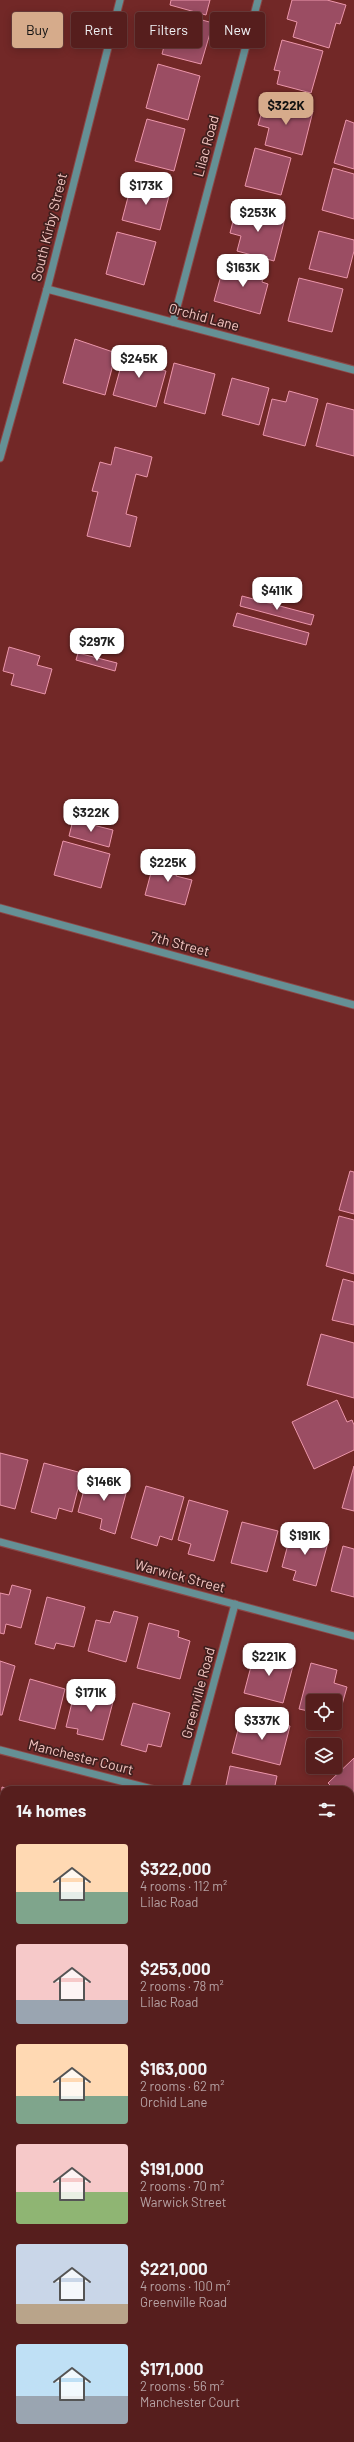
<!DOCTYPE html>
<html lang="en">
<head>
<meta charset="utf-8">
<style>
	:root { --surface:#561e1d; --page:#5c2726; --text:#f1f3f6; --muted:#b6a2a4; --line:#6c3c3b; --accent:#d6ab8b }
	body { margin:0; font-family:Barlow,sans-serif; background:var(--page); color:var(--text); height:100vh; display:flex; flex-direction:column; font-size:15px; white-space:nowrap }
	* { box-sizing:border-box; margin:0 }
	p { font-size:13px; color:var(--muted) }
	.icon { flex:none; width:22px; height:22px; fill:none; stroke:currentColor; stroke-width:2; stroke-linecap:round; stroke-linejoin:round }
	.map { position:relative; flex:1; overflow:hidden }
	.side { position:absolute; left:0px; top:1786px; width:354px; height:656px; display:flex; flex-direction:column; background:var(--surface); border-radius:12px 12px 0 0; box-shadow:0 2px 10px #0003,0 0 0 1px var(--line) }
	.side>* { flex:none }
	.hud { position:absolute; left:12px; top:12px; width:330px; height:36px; display:flex; gap:8px }
	.fabs { position:absolute; left:306px; top:1694px; display:grid; gap:8px }
	.fabs a { display:grid; place-items:center; width:36px; height:36px; border-radius:4px; background:var(--surface); box-shadow:0 2px 10px #0003,0 0 0 1px var(--line); font-size:20px }
	.price { position:absolute; translate:-50% -34px; padding:0 9px; border-radius:8px; background:#fff; color:#222; font-size:13px; line-height:26px; filter:drop-shadow(0 1px 2px #0008) }
	.price::after { content:''; position:absolute; left:50%; top:24px; width:12px; height:9px; margin-left:-6px; background:inherit; clip-path:polygon(0 0,100% 0,50% 100%) }
	.price.selected { background:var(--accent); color:#111 }
	ul { padding:0; list-style:none }
	li { display:flex; align-items:center; gap:12px; height:100px; padding:0 16px }
	li span { display:grid; place-items:center; flex:none; width:112px; height:80px; border-radius:4px; color:#555 }
	li>.icon { margin-inline-start:auto }
	span .icon { width:48px; height:48px; fill:#fffc; stroke-width:1 }
	li b { font-size:17px }
	h2 { display:flex; justify-content:space-between; align-items:center; height:48px; padding:0 16px; font-size:17px }
	.chip { padding:0 14px; border-radius:4px; background:var(--surface); box-shadow:0 2px 10px #0003,0 0 0 1px var(--line); font-size:14px; line-height:36px }
	.chip.selected { background:var(--accent); color:#111 }
	.map>svg:first-child { display:block }
	.building { fill:#9b4d63; stroke:#ec96ab }
	.lines { fill:none; stroke-linecap:round; stroke-linejoin:round }
	.minor-casing { stroke:#8c4746; stroke-width:9 }
	.minor { stroke:#659095; stroke-width:7 }
	.labels { text-anchor:middle; stroke-width:3.5; stroke-linejoin:round; paint-order:stroke }
	.street-label { font-size:14px; fill:#f3c5c1; stroke:#411f1e }
</style>
</head>
<body>
<div class="map">
<svg width="354" height="2442" viewBox="0 0 354 2442">
	<rect width="100%" height="100%" fill="#722827"/>
	<g class="building">
		<polygon points="171,0 210,0 206,15 170,5"/>
		<polygon points="292,0 327,0 346,5 340,24 336,23 329,48 293,37 297,22 287,19"/>
		<polygon points="173,12 213,23 201,64 162,54"/>
		<polygon points="282,40 323,51 311,93 277,84 280,71 274,70"/>
		<polygon points="158,64 200,76 188,120 146,108"/>
		<polygon points="266,98 313,111 302,155 265,145 269,128 258,125"/>
		<polygon points="147,119 185,129 174,171 135,161"/>
		<polygon points="346,120 354,123 354,169 334,163"/>
		<polygon points="255,148 291,158 281,195 245,186"/>
		<polygon points="333,168 354,174 354,219 322,210"/>
		<polygon points="132,182 170,192 160,230 122,220"/>
		<polygon points="237,206 285,218 274,261 237,251 241,236 230,233"/>
		<polygon points="319,231 354,240 354,251 347,278 309,269"/>
		<polygon points="117,232 156,242 144,285 106,274"/>
		<polygon points="233,261 265,269 262,282 268,284 260,314 214,301 222,272 229,274"/>
		<polygon points="299,278 343,289 332,332 288,321"/>
		<polygon points="75,339 116,353 105,395 63,383"/>
		<polygon points="126,348 155,356 152,368 166,371 156,407 113,395"/>
		<polygon points="174,363 215,374 205,414 164,403"/>
		<polygon points="232,378 269,388 259,425 222,415"/>
		<polygon points="289,391 318,399 305,446 263,435 272,399 286,402"/>
		<polygon points="327,403 354,410 354,456 316,446"/>
		<polygon points="115,447 152,457 147,477 136,474 126,514 137,517 130,547 87,536 98,492 92,491 100,462 111,465"/>
		<polygon points="242,596 314,615 311,625 240,606"/>
		<polygon points="237,613 309,633 306,645 233,626"/>
		<polygon points="9,647 40,656 37,665 52,669 45,694 11,685 14,674 3,671"/>
		<polygon points="78,653 117,663 115,671 76,660"/>
		<polygon points="73,820 113,830 109,847 69,836"/>
		<polygon points="63,841 110,854 101,888 54,875"/>
		<polygon points="155,858 179,865 176,876 192,880 185,905 145,895"/>
		<polygon points="350,1171 354,1172 354,1214 339,1210"/>
		<polygon points="339,1216 354,1220 354,1274 326,1266"/>
		<polygon points="343,1279 354,1282 354,1325 332,1320"/>
		<polygon points="321,1334 354,1343 354,1398 307,1385"/>
		<polygon points="337,1400 347,1422 352,1420 354,1425 354,1450 314,1469 292,1422"/>
		<polygon points="0,1453 28,1460 15,1509 0,1505"/>
		<polygon points="44,1463 82,1473 72,1512 59,1508 56,1519 31,1512"/>
		<polygon points="354,1466 354,1511 342,1508"/>
		<polygon points="88,1475 128,1486 115,1534 100,1529 102,1519 78,1512"/>
		<polygon points="146,1486 184,1497 172,1540 160,1536 157,1546 131,1538"/>
		<polygon points="189,1500 228,1511 214,1561 188,1554 191,1544 178,1540"/>
		<polygon points="242,1522 278,1531 267,1572 231,1563"/>
		<polygon points="292,1529 329,1539 316,1586 293,1580 296,1571 282,1567"/>
		<polygon points="343,1546 354,1549 354,1597 331,1591"/>
		<polygon points="12,1585 31,1590 21,1628 6,1624 4,1634 0,1633 0,1593 9,1595"/>
		<polygon points="47,1597 85,1607 74,1647 56,1643 54,1649 35,1644"/>
		<polygon points="114,1611 138,1617 126,1662 88,1651 96,1620 110,1623"/>
		<polygon points="149,1623 179,1631 178,1637 190,1641 180,1679 137,1668"/>
		<polygon points="255,1651 294,1662 283,1703 244,1693"/>
		<polygon points="0,1661 15,1666 2,1715 0,1715"/>
		<polygon points="311,1663 337,1670 334,1683 347,1687 338,1719 335,1718 335,1701 313,1701 313,1712 299,1709"/>
		<polygon points="30,1679 65,1689 55,1729 19,1720"/>
		<polygon points="94,1689 115,1694 103,1740 77,1734 78,1729 66,1727 75,1690 93,1694"/>
		<polygon points="133,1703 170,1713 161,1747 148,1744 146,1752 121,1745"/>
		<polygon points="253,1716 290,1726 280,1765 232,1753 239,1726 250,1729"/>
		<polygon points="354,1758 354,1810 350,1806 350,1790 335,1790 328,1783"/>
		<polygon points="230,1766 277,1776 274,1790 225,1790"/>
		<polygon points="2,1787 12,1790 4,1790 4,1835 0,1834"/>
		<polygon points="0,1882 4,1883 4,1910 0,1909"/>
		<polygon points="0,2008 4,2009 4,2035 1,2035 0,2039"/>
		<polygon points="0,2090 4,2092 4,2118 1,2131"/>
		<polygon points="351,2100 354,2101 354,2142 350,2141"/>
		<polygon points="0,2202 4,2203 4,2243 0,2242"/>
		<polygon points="0,2287 4,2288 4,2323 0,2322"/>
		<polygon points="351,2294 354,2294 354,2337 350,2336"/>
		<polygon points="72,2438 89,2438 88,2442 71,2442"/>
	</g>
	<g class="lines">
		<g class="minor-casing">
			<g id="minor">
				<polyline points="47,289 354,370"/>
				<polyline points="173,322 258,0"/>
				<polyline points="0,458 47,289 120,0"/>
				<polyline points="0,908 354,1005"/>
				<polyline points="0,1542 354,1636"/>
				<polyline points="0,1750 156,1790"/>
				<polyline points="185,1790 235,1604"/>
				<polyline points="0,1957 4,1958"/>
				<polyline points="350,2051 354,2052"/>
				<polyline points="0,2166 4,2167"/>
				<polyline points="350,2258 354,2259"/>
				<polyline points="0,2374 4,2375"/>
				<polyline points="244,2438 260,2442"/>
				<polyline points="13,2442 14,2438"/>
			</g>
		</g>
		<use href="#minor" class="minor"/>
	</g>
	<g class="labels">
		<g class="street-label">
			<text transform="translate(206 146) rotate(-75)" y="5">Lilac Road</text>
			<text transform="translate(49 227) rotate(-76)" y="5">South Kirby Street</text>
			<text transform="translate(204 317) rotate(15)" y="5">Orchid Lane</text>
			<text transform="translate(180 944) rotate(15)" y="5">7th Street</text>
			<text transform="translate(180 1576) rotate(15)" y="5">Warwick Street</text>
			<text transform="translate(198 1693) rotate(-75)" y="5">Greenville Road</text>
			<text transform="translate(81 1757) rotate(14)" y="5">Manchester Court</text>
		</g>
	</g>
</svg>
<div class="fabs">
<a><svg class="icon" aria-label="locate" viewBox="0 0 24 24"><circle cx="12" cy="12" r="6"/><path d="M12 2v4M12 18v4M2 12h4M18 12h4"/></svg></a>
<a><svg class="icon" aria-label="layers" viewBox="0 0 24 24"><path d="M12 4l9 5-9 5-9-5zM3 14l9 5 9-5"/></svg></a>
</div>
<b class="price selected" style="left:286px;top:126px">$322K</b>
<b class="price" style="left:146px;top:206px">$173K</b>
<b class="price" style="left:258px;top:233px">$253K</b>
<b class="price" style="left:243px;top:288px">$163K</b>
<b class="price" style="left:139px;top:379px">$245K</b>
<b class="price" style="left:277px;top:611px">$411K</b>
<b class="price" style="left:97px;top:662px">$297K</b>
<b class="price" style="left:91px;top:833px">$322K</b>
<b class="price" style="left:168px;top:883px">$225K</b>
<b class="price" style="left:104px;top:1502px">$146K</b>
<b class="price" style="left:305px;top:1556px">$191K</b>
<b class="price" style="left:269px;top:1677px">$221K</b>
<b class="price" style="left:91px;top:1713px">$171K</b>
<b class="price" style="left:262px;top:1741px">$337K</b>
<div class="hud">
<a class="chip selected">Buy</a>
<a class="chip">Rent</a>
<a class="chip">Filters</a>
<a class="chip">New</a>
</div>
<section class="side">
<h2>14 homes<svg class="icon" aria-label="filters" viewBox="0 0 24 24"><path d="M4 7h16M4 17h16"/><circle cx="9" cy="7" r="2"/><circle cx="15" cy="17" r="2"/></svg></h2>
<ul>
<li><span style="background:linear-gradient(#ffd9b3 60%,#7fa58c 0)"><svg class="icon" aria-label="home" viewBox="0 0 24 24"><path d="M3 11l9-7 9 7M6 9v11h12V9"/></svg></span><div><b>$322,000</b><p>4 rooms · 112 m²</p><p>Lilac Road</p></div></li>
<li><span style="background:linear-gradient(#f6c9c9 70%,#9aa5b1 0)"><svg class="icon" aria-label="home" viewBox="0 0 24 24"><path d="M3 11l9-7 9 7M6 9v11h12V9"/></svg></span><div><b>$253,000</b><p>2 rooms · 78 m²</p><p>Lilac Road</p></div></li>
<li><span style="background:linear-gradient(#ffd9b3 65%,#7fa58c 0)"><svg class="icon" aria-label="home" viewBox="0 0 24 24"><path d="M3 11l9-7 9 7M6 9v11h12V9"/></svg></span><div><b>$163,000</b><p>2 rooms · 62 m²</p><p>Orchid Lane</p></div></li>
<li><span style="background:linear-gradient(#f6c9c9 60%,#8fb573 0)"><svg class="icon" aria-label="home" viewBox="0 0 24 24"><path d="M3 11l9-7 9 7M6 9v11h12V9"/></svg></span><div><b>$191,000</b><p>2 rooms · 70 m²</p><p>Warwick Street</p></div></li>
<li><span style="background:linear-gradient(#c9d6e8 75%,#b9a48a 0)"><svg class="icon" aria-label="home" viewBox="0 0 24 24"><path d="M3 11l9-7 9 7M6 9v11h12V9"/></svg></span><div><b>$221,000</b><p>4 rooms · 100 m²</p><p>Greenville Road</p></div></li>
<li><span style="background:linear-gradient(#bfe0f5 65%,#9aa5b1 0)"><svg class="icon" aria-label="home" viewBox="0 0 24 24"><path d="M3 11l9-7 9 7M6 9v11h12V9"/></svg></span><div><b>$171,000</b><p>2 rooms · 56 m²</p><p>Manchester Court</p></div></li>
</ul>
</section>
</div>
</body>
</html>
